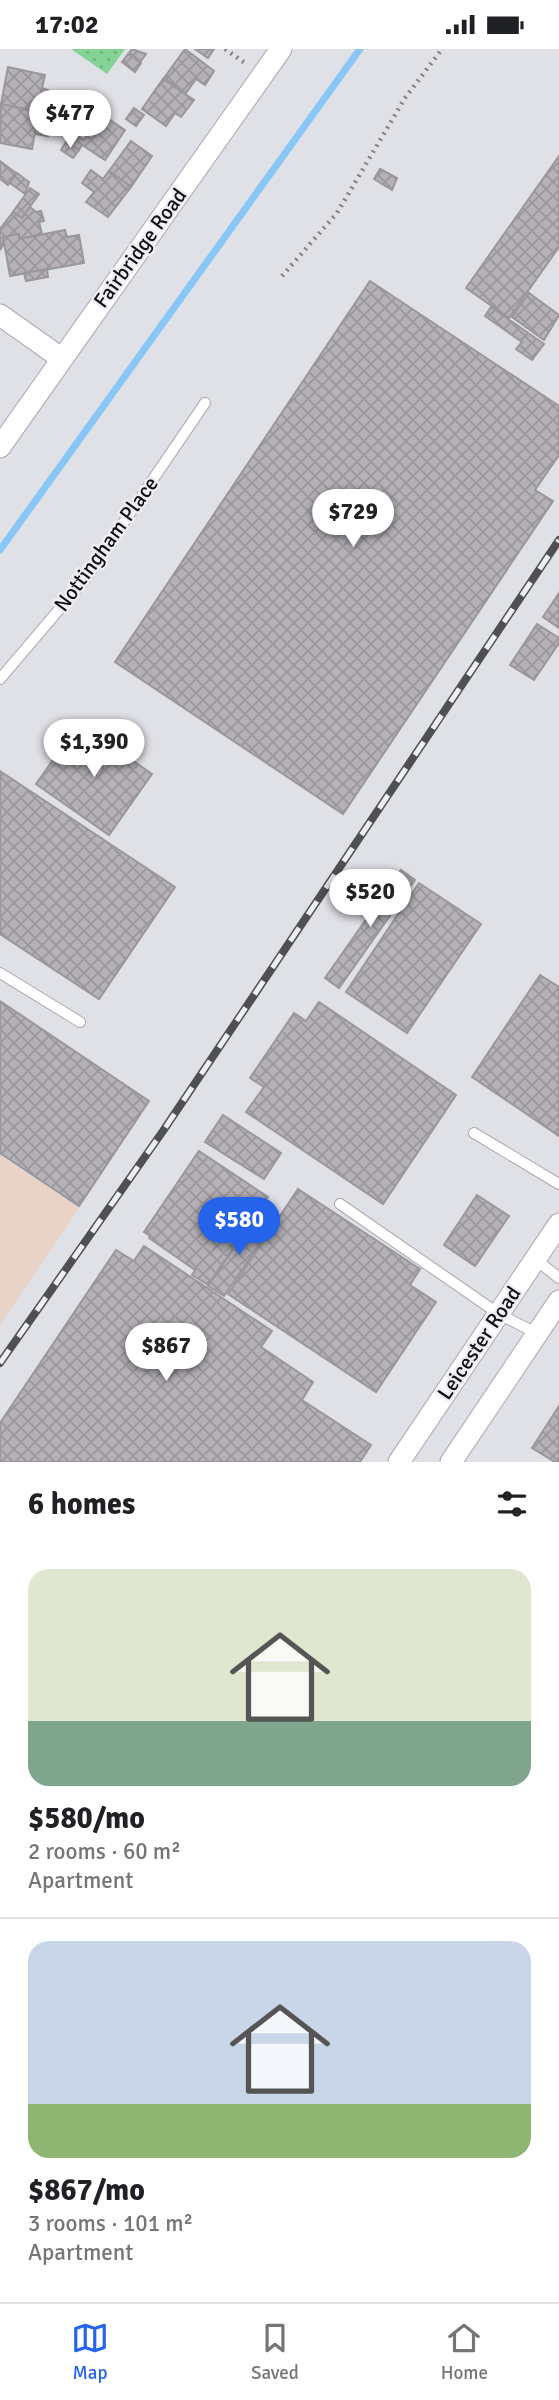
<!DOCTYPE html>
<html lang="en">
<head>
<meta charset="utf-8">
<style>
	:root { --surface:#fff; --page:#f2f2f2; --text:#202124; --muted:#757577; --line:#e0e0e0; --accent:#2563eb }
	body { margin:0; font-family:Signika,sans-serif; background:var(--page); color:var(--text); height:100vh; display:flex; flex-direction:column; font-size:26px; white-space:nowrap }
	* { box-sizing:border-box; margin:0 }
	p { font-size:23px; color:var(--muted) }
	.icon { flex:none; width:38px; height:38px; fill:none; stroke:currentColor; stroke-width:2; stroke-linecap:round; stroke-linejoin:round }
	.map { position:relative; height:1413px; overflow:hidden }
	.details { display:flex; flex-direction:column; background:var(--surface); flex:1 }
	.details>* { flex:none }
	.price { position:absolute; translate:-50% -60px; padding:0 16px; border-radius:24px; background:#fff; color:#222; font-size:23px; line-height:46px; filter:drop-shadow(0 2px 4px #0008) }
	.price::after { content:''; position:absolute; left:50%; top:42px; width:21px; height:16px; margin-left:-10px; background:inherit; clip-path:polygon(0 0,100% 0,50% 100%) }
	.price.active { background:var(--accent); color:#fff }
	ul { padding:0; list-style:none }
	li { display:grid; align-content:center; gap:14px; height:371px; padding:0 28px }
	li+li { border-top:2px solid var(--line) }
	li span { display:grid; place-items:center; height:217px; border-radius:21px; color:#555 }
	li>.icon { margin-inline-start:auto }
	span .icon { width:126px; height:126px; fill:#fffc; stroke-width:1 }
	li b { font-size:30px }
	h2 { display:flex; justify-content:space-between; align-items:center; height:84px; padding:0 28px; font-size:30px }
	.status { display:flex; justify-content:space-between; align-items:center; height:49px; padding:0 35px; background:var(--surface); direction:ltr }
	.status svg { height:19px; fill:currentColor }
	.tabs { display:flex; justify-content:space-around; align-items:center; height:98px; border-top:2px solid var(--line); background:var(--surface); font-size:19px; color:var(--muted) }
	.tabs a { display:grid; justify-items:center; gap:4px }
	.tabs .active { color:var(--accent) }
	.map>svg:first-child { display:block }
	.industrial { fill:#e9d3c6 }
	.park { fill:url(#park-dots) }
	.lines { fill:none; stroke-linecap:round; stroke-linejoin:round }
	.stream { stroke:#87c6f5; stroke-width:7 }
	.building { fill:url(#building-cross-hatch); stroke:#9a979c; stroke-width:2 }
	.lane-casing { stroke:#a8aaaf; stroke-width:12 }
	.street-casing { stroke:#a8aaaf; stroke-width:23 }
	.path { stroke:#828286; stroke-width:4.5; stroke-dasharray:2 5; stroke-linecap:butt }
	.lane { stroke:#fff; stroke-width:10 }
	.street { stroke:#fff; stroke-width:21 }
	.rail-casing { stroke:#4f5053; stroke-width:8 }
	.rail { stroke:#edeff5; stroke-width:5; stroke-dasharray:16; stroke-linecap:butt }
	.labels { text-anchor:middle; stroke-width:5; stroke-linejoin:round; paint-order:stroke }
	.street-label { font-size:21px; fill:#0f0f11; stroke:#edeff5 }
</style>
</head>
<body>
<div class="status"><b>17:02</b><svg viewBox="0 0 49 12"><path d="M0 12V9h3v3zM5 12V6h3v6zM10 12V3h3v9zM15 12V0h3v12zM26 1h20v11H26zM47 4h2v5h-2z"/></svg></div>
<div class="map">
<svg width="559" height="1413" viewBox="0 0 559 1413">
	<defs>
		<pattern id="park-dots" width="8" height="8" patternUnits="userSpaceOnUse" patternTransform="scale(1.75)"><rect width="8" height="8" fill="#85d295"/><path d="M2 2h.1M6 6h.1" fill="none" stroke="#72b37f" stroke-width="1.8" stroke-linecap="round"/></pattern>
		<pattern id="building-cross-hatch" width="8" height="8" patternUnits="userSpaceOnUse" patternTransform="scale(1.75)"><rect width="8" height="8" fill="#b5b1b7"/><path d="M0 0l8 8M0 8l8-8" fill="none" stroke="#9a979c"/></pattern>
	</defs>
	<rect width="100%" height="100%" fill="#e0e1e7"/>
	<polygon class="industrial" points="0,1106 79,1159 0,1276"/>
	<polygon class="park" points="71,0 125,0 107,25"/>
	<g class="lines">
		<polyline class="stream" points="0,501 360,0"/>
	</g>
	<g class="building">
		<polygon points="132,0 146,5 141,12 129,4"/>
		<polygon points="185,0 214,22 205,36 196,30 186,44 164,29"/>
		<polygon points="195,0 214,0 208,9"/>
		<polygon points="128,5 141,14 135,23 122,13"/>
		<polygon points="8,18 45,26 42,39 48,41 45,53 39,52 37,62 1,55"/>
		<polygon points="163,30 194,51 181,68 175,64 166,77 142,60"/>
		<polygon points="1,55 39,63 32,100 0,94"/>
		<polygon points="56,57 74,61 72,70 53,66"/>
		<polygon points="134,59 144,66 136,77 126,70"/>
		<polygon points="39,63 52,65 48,87 35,85"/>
		<polygon points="101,65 125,81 105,111 82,96 79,101 66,93 72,83 84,91"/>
		<polygon points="53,66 69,69 67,79 51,76"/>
		<polygon points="131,92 152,107 131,138 109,122"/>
		<polygon points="66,93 79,101 73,109 61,101"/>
		<polygon points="559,107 559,198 509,269 466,239"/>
		<polygon points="0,112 16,124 8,136 0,130"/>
		<polygon points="380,120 397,129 392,141 374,130"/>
		<polygon points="91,121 103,130 109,122 131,138 108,168 86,153 94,143 82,134"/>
		<polygon points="17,124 29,133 25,145 10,134"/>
		<polygon points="30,139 39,145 22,169 13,163"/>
		<polygon points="30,158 36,163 41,162 44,172 39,173 42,185 19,190 19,185 3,188 4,195 0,201 0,180 13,163 22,169"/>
		<polygon points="65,181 67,188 79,186 84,214 10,227 3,188 19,185 19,190"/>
		<polygon points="47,220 48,228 26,232 24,224"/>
		<polygon points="370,232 559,357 559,406 535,441 553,452 343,765 115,613"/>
		<polygon points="529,244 559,266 544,291 512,268"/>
		<polygon points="491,258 544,295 532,311 516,300 522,293 485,267"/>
		<polygon points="559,544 559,579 543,568"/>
		<polygon points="537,575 559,589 559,594 534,631 510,616"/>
		<polygon points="79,674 152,725 109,786 36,735"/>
		<polygon points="0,722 175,838 99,950 0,885"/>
		<polygon points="401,821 415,831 339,939 325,929"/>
		<polygon points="419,834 481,875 407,984 346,943"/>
		<polygon points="540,926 559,938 559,1087 472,1028"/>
		<polygon points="0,952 149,1052 79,1157 0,1104"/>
		<polygon points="319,953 456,1046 383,1155 246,1063 264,1038 250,1029 294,964 306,972"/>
		<polygon points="223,1066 281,1104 264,1130 205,1093"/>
		<polygon points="199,1102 268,1148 208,1236 192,1226 195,1221 149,1189 150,1187 144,1183"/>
		<polygon points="298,1140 420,1220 410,1236 436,1253 376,1343 228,1245"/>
		<polygon points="477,1146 509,1167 475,1217 444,1196"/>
		<polygon points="254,1169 270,1180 224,1247 208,1237"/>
		<polygon points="144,1197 272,1282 261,1298 313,1333 302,1351 371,1396 360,1413 0,1413 0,1374 116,1201 134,1212"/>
		<polygon points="559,1357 559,1413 555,1413 532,1399"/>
	</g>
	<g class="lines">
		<g class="lane-casing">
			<g id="lane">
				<polyline points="0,630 85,530 205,354"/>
				<polyline points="0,924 80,973"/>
				<polyline points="474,1084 559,1135"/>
				<polyline points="340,1155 499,1265 536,1284"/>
				<polyline points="535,1210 559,1229"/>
			</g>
		</g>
		<g class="street-casing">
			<g id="street">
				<polyline points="0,266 61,309"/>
				<polyline points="0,398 281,0"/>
				<polyline points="399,1413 559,1175"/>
				<polyline points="451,1413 559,1252"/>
			</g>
		</g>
		<g class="path">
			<polyline points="225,0 245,14"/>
			<polyline points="282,227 337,164 405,49 442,0"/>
		</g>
		<use href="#lane" class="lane"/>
		<use href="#street" class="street"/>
		<g class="rail-casing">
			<polyline id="rail" points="0,1314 163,1082 559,491"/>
		</g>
		<use href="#rail" class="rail"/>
	</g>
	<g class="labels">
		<g class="street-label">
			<text transform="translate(140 199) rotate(-54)" y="7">Fairbridge Road</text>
			<text transform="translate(106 495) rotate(-54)" y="7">Nottingham Place</text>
			<text transform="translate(479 1294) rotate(-56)" y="7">Leicester Road</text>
		</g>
	</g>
</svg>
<b class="price" style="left:70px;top:101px">$477</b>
<b class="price" style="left:353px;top:500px">$729</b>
<b class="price" style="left:94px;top:730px">$1,390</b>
<b class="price" style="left:370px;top:880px">$520</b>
<b class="price active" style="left:239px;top:1208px">$580</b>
<b class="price" style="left:166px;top:1334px">$867</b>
</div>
<section class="details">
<h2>6 homes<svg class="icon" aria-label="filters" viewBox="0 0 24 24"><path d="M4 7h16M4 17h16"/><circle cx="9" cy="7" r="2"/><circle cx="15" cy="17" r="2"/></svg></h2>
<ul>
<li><span style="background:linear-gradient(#dfe7d0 70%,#7fa58c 0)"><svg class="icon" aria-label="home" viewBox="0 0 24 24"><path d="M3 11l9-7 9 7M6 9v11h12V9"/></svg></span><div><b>$580/mo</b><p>2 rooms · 60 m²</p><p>Apartment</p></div></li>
<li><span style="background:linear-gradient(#c9d6e8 75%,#8fb573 0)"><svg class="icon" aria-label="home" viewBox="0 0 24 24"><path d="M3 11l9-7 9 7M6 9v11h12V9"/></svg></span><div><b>$867/mo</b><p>3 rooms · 101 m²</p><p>Apartment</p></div></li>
</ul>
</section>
<nav class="tabs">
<a class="active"><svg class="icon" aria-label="map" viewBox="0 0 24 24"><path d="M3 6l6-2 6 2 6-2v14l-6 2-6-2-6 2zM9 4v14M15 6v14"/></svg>Map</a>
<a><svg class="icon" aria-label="saved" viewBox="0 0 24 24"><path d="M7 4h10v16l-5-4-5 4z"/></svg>Saved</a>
<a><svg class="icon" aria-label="home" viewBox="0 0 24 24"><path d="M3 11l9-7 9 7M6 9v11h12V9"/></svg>Home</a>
</nav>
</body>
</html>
